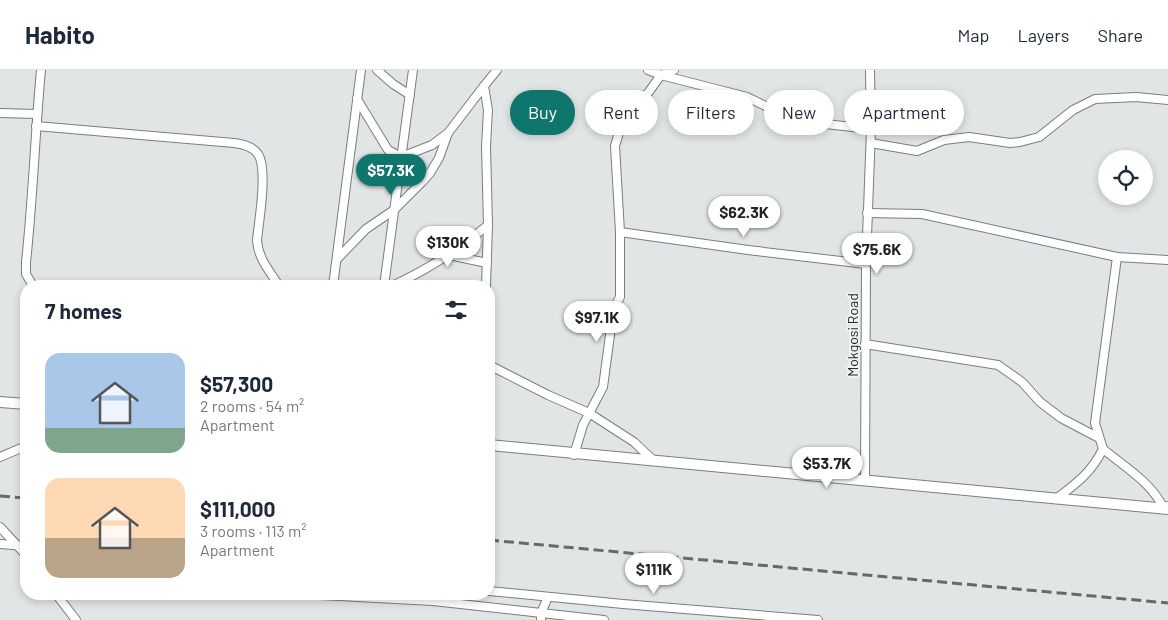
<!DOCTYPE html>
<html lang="en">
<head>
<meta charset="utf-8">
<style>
	:root { --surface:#fff; --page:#f2f2f3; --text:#1f2937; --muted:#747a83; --line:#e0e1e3; --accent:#0f766e }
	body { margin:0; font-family:Barlow,sans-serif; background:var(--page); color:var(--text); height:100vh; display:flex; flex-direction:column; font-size:19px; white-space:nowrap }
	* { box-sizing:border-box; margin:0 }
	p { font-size:16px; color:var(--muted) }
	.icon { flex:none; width:28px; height:28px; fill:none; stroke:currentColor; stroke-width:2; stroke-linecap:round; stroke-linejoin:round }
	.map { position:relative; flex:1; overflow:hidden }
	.drawer { position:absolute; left:20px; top:210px; width:475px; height:320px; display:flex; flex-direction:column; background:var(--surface); border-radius:20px; box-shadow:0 2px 8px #0003 }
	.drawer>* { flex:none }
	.guide { position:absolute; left:510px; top:20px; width:475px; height:45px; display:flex; gap:10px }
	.fabs { position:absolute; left:1098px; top:80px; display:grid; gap:10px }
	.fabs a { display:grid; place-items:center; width:55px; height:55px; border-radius:50%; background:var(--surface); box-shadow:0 2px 8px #0003; font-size:25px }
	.price { position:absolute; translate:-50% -42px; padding:0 11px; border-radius:18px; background:#fff; color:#222; font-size:16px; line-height:32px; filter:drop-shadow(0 1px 2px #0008) }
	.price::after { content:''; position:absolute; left:50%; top:30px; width:15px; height:11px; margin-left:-8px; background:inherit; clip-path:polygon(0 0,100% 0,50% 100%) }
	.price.current { background:var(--accent); color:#fff }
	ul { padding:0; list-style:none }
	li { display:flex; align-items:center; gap:15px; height:125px; padding:0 25px }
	li span { display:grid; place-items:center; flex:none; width:140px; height:100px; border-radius:15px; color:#555 }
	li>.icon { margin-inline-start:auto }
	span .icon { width:60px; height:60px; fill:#fffc; stroke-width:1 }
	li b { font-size:21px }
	h2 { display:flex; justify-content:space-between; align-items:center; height:60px; padding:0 25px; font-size:21px }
	.pill { padding:0 18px; border-radius:22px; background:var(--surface); box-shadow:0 2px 8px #0003; font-size:18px; line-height:45px }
	.pill.current { background:var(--accent); color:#fff }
	header { display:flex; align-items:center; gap:30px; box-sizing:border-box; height:70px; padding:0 25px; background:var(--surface); border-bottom:1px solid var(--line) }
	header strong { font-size:24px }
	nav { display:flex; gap:28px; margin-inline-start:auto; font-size:18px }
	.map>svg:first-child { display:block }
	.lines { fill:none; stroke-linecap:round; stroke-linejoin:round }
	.minor-casing { stroke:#7a7e7d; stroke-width:10 }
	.tertiary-casing { stroke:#7a7e7d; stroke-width:12 }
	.minor { stroke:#fff; stroke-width:8 }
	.tertiary { stroke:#fff; stroke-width:10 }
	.rail { stroke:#676969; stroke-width:3; stroke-dasharray:10 5; stroke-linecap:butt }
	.labels { text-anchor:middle; stroke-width:4; stroke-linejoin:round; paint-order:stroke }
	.street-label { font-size:14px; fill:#272828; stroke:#eef3f2 }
</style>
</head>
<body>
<header>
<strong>Habito</strong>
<nav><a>Map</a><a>Layers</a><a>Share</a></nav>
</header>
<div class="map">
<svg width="1168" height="550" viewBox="0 0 1168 550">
	<rect width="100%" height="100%" fill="#e1e5e5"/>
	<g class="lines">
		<g class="minor-casing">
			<g id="minor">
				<polyline points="377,0 393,14 410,25"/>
				<polyline points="648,0 661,5 747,27 790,48 807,52 871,59"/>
				<polyline points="357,29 388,80 401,87 432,75 448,63 484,16"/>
				<polyline points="0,43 37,44"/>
				<path d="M36,56l198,17c9,1 19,4 24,11 10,15 1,67 -1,86 1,19 13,31 22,46"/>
				<polyline points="871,73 917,81 944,70 969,67 1010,73 1020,72 1039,67 1073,40 1095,29 1136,27 1168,30"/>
				<polyline points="867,143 922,144 1117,187 1168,190"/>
				<polyline points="620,162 748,180 866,194"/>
				<polyline points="449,185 487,193"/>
				<polyline points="338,188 366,159 394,140 422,112 430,103 439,88 448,63"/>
				<path d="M33,216l-7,-12v-12c7,-64 9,-128 15,-192"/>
				<polyline points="333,216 361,0"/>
				<polyline points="384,216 413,0"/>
				<path d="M392,216c35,-16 66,-36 96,-61"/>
				<polyline points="486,216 488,155 486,76 488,40 484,16 497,0"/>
				<polyline points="865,274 998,295 1022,312 1040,332 1061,348 1099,368"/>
				<polyline points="489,295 548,325 589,343 634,372 654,391"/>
				<path d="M1103,379c22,18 49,34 61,60l3,-3"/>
				<polyline points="574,385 583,355 603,317 610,265 610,250 613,240 620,227 620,162 615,76 621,56 637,37 640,29 648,23 661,5 674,0"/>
				<polyline points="0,387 26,376"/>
				<polyline points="865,410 866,194 871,59 870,0"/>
				<path d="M1056,429c21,-16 35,-26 47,-50l-8,-26 22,-166"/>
				<polyline points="0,457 26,485"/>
				<polyline points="0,474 26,476"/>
				<polyline points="489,521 623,534 818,550"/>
				<polyline points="56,524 76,550"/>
				<polyline points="302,524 433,531 604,550"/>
				<polyline points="541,550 541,543 548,527"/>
			</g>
		</g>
		<g class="tertiary-casing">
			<g id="tertiary">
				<polyline points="0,332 26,334"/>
				<polyline points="489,375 1168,439"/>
			</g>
		</g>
		<use href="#minor" class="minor"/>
		<use href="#tertiary" class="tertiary"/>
		<g class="rail">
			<polyline points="0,426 26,428"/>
			<polyline points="489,470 1168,533"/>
		</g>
	</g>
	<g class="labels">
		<g class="street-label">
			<text transform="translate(853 265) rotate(-90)" y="5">Mokgosi Road</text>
		</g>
	</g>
</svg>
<div class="fabs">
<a><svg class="icon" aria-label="locate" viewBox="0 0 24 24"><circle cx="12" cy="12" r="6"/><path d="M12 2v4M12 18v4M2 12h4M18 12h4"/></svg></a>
</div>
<b class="price current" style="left:391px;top:126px">$57.3K</b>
<b class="price" style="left:744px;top:168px">$62.3K</b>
<b class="price" style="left:448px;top:198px">$130K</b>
<b class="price" style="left:877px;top:205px">$75.6K</b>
<b class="price" style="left:597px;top:273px">$97.1K</b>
<b class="price" style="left:827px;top:419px">$53.7K</b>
<b class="price" style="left:654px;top:525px">$111K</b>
<div class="guide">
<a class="pill current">Buy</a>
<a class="pill">Rent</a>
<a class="pill">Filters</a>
<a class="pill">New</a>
<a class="pill">Apartment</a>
</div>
<section class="drawer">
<h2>7 homes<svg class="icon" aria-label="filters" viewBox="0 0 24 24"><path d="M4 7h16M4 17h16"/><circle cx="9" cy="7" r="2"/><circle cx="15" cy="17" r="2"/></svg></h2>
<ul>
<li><span style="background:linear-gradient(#a9c7e8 75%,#7fa58c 0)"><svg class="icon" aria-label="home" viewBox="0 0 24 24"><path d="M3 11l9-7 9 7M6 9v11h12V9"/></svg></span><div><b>$57,300</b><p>2 rooms · 54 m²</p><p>Apartment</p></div></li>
<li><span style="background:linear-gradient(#ffd9b3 60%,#b9a48a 0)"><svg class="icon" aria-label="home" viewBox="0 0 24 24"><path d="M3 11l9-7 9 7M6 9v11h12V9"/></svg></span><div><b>$111,000</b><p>3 rooms · 113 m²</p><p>Apartment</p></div></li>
</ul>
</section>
</div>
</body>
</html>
